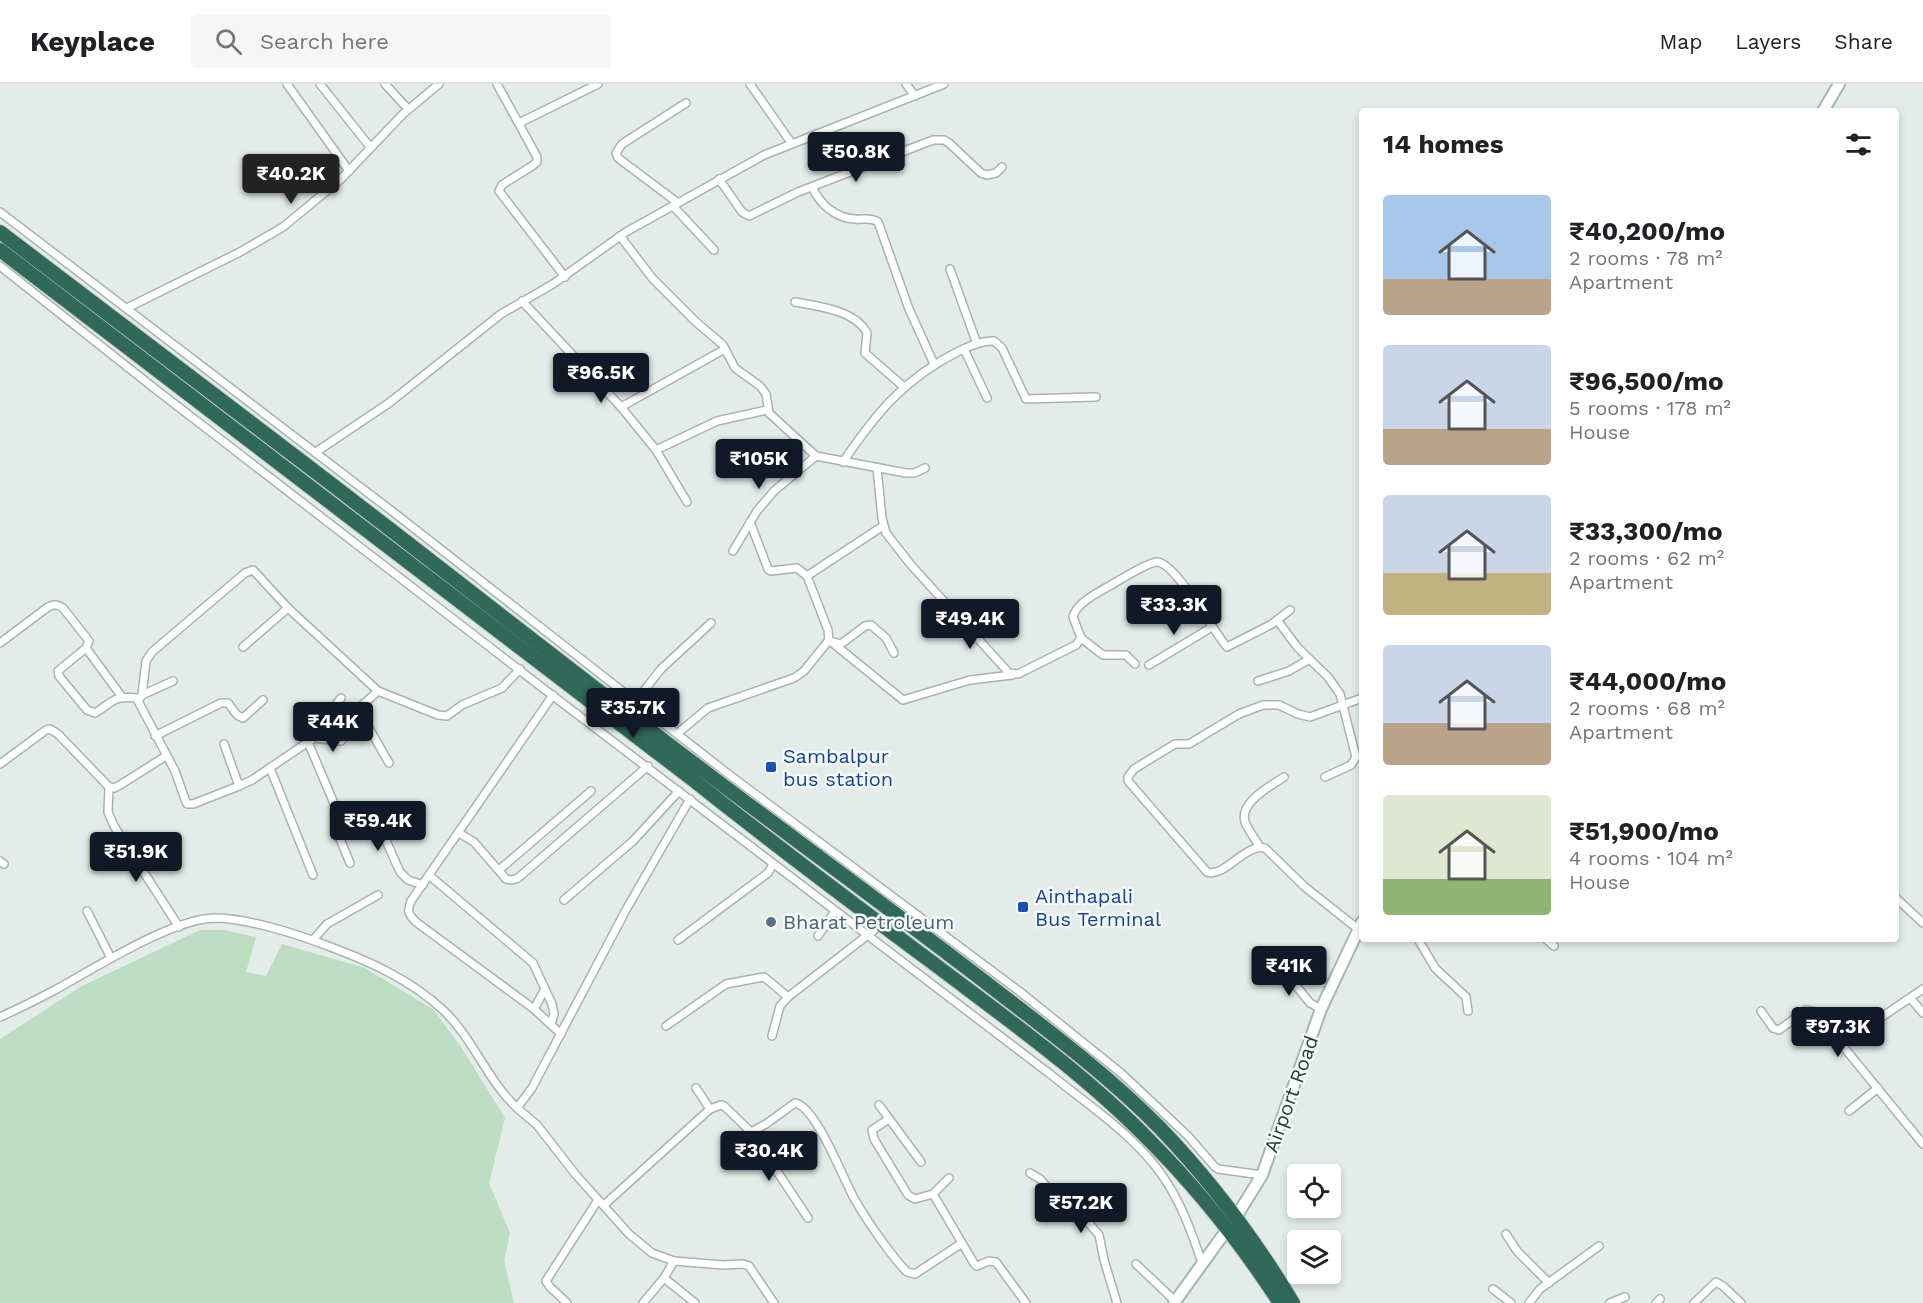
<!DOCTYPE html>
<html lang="en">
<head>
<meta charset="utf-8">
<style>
	:root { --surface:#fff; --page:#f6f6f6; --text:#202124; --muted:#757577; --line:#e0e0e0; --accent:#111827 }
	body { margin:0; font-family:"Work Sans",sans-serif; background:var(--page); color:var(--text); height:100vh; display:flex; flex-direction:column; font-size:22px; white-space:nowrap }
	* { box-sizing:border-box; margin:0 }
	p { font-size:20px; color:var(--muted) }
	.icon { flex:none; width:33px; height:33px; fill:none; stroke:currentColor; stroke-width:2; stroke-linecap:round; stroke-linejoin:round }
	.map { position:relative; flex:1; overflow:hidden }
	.details { position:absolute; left:1359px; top:24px; width:540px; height:834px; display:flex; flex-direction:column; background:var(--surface); border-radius:6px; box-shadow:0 3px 9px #0003 }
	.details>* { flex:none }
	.buttons { position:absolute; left:1287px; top:1080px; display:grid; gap:12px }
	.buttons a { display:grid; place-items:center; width:54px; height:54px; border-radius:6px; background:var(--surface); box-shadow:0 3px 9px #0003; font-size:30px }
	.price { position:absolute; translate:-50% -51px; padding:0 14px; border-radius:6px; background:var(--accent); color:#fff; font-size:20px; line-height:39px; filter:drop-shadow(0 2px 3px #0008) }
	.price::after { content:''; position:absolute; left:50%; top:36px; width:18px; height:14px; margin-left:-9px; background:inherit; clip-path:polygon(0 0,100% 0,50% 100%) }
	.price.on { background:#222; color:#fff }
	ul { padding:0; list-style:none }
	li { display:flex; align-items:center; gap:18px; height:150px; padding:0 24px }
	li span { display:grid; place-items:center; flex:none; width:168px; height:120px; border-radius:6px; color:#555 }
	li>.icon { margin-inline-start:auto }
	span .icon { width:72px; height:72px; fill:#fffc; stroke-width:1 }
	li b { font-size:26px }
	h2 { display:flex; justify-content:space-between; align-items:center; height:72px; padding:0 24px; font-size:26px }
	header { display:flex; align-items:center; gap:36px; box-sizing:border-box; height:84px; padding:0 30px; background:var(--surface); border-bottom:2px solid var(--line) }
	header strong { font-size:28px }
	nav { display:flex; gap:33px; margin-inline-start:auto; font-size:21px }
	.search { width:420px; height:54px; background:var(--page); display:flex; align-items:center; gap:15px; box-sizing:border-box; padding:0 21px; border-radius:6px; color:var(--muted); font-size:22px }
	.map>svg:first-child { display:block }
	.green { fill:#bdddc3 }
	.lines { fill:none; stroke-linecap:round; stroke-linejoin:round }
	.street-casing { stroke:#a6b4af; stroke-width:10 }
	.secondary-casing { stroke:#a2b8af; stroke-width:14 }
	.highway-casing { stroke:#c1c9c6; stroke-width:16 }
	.street { stroke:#fff; stroke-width:7 }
	.secondary { stroke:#fff; stroke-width:10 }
	.highway { stroke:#306859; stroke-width:14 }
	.transit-dot { fill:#1a4fb4; stroke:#f3f9f6; stroke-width:2 }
	.service-dot { fill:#5c6f8a; stroke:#f3f9f6; stroke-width:2 }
	.labels { text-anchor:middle; stroke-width:5; stroke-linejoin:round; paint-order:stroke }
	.transit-label { font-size:20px; fill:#164399; stroke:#f3f9f6; text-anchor:start }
	.service-label { font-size:20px; fill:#4e5e75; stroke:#f3f9f6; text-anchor:start }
	.street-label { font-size:20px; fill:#233d35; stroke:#f3f9f6 }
</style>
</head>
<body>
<header>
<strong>Keyplace</strong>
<div class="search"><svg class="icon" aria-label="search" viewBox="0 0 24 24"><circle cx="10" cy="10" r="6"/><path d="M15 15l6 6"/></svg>Search here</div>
<nav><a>Map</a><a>Layers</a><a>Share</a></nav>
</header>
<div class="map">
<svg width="1923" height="1219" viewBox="0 0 1923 1219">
	<rect width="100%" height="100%" fill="#e3ece8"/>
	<polygon class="green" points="200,846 224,846 256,853 246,888 266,892 282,860 365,884 434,926 463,966 505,1034 489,1099 510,1149 504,1177 514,1219 0,1219 0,955 80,903"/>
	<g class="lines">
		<g class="street-casing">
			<g id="street">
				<polyline points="287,0 349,87"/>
				<polyline points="320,0 370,63"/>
				<polyline points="385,0 408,25"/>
				<polyline points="497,0 537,73 537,78 532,82 502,101 499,107 565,193"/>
				<polyline points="750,0 792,60"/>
				<polyline points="906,0 915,12"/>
				<polyline points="519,39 598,0"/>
				<polyline points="719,95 742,128 749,132 798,108 933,56 944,56 949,59 981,89 987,91 996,89 1002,83"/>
				<path d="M812,103c8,17 23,31 43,32 8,1 16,-2 23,3l31,87 25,55"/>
				<polyline points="678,119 618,74 616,69 622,60 686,19"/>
				<polyline points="673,122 714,166"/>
				<polyline points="0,128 397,431 727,689 1019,907 1121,989 1188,1052 1214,1082 1218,1085 1262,1091"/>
				<polyline points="620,152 653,195 695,237 723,261 735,284 760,302 766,310 769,329 816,372 906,389 914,389 925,384"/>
				<path d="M0,182l154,122 390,301 506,385c38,31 83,60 112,101 19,27 30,58 40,88"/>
				<polyline points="950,185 977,260"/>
				<polyline points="522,217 621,323 656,366 687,418"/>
				<path d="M795,218c22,4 60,8 72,31l-2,20 39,34"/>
				<polyline points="127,224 240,168 283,143 340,96 403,30 439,0"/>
				<polyline points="964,265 987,314"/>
				<polyline points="621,323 725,265"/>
				<polyline points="656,366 717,337 767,326"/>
				<polyline points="316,368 389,319 501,230 553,200 626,148 764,71 944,0"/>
				<path d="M843,378c33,-49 62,-84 116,-111 10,-5 24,-11 35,-10l8,7 24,51 70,-2"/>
				<path d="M877,384l5,50 4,15 25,32 98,108 9,1 58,-29 5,-7 -8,-21c3,-14 26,-25 38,-32 9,-5 37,-23 46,-23 18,0 56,69 70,85l45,-23 18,-14"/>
				<polyline points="733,467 757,427 774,407 816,372"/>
				<polyline points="807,492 883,442"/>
				<polyline points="1277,536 1298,564 1328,593 1340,610 1356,673 1351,681 1325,693"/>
				<polyline points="1081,554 1103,571 1126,571 1135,580"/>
				<polyline points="829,556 903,616 970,596 1012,591"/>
				<polyline points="833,558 841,560 865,542 871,541 886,554 894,569"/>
				<path d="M0,559l48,-36c6,-3 9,-3 15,1l26,33 -3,7 -28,23 1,5 28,34 8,3c21,-13 17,-17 44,-15"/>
				<polyline points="243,563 288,524"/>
				<polyline points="86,564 122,613"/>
				<polyline points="1149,581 1212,543"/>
				<polyline points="173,597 142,611 138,617 175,687 186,718 187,720 193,720 239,702"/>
				<polyline points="1258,597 1289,587 1308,576"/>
				<polyline points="142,611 146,577 152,568 245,489 253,486 288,524 378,607"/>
				<path d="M553,611l-142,206c-4,10 -3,13 5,21l118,87 27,25"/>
				<polyline points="636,617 661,585 711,539"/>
				<polyline points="358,625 389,679"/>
				<polyline points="678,649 708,624 794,594 804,587 829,556 828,546 807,492 797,484 771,487 768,485 750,438"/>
				<polyline points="155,652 221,619 228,619 237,631 243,634 263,616"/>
				<polyline points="317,653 322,639 341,614"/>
				<polyline points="308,658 344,743"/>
				<polyline points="224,660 239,702 252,696 314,654 341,657 347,650 358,625 378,607 438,631 447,632 462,621 502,604 520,585"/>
				<polyline points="0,680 46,646 50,645 58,650 109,703 114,704 120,701 166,672"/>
				<polyline points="270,684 313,791"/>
				<polyline points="109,703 108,728 114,742 179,843"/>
				<polyline points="690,715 627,824 532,1004 517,1024 537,1041 576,1091 629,1150 652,1169 674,1177 723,1181 743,1180 749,1182 774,1219"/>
				<polyline points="459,749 474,758 506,795 512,796 518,794 648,682"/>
				<path d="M1260,763c-5,-8 -12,-17 -15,-25 -6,-20 26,-36 39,-45"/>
				<polyline points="0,777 4,780"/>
				<polyline points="350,779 338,750 339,747 371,732 375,732 400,788 408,796 423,801"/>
				<polyline points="499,786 591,707"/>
				<polyline points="430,792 533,879 552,920 554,930 551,940"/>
				<polyline points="1896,814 1923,839"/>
				<polyline points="564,816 633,757 679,707"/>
				<polyline points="87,827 111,874"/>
				<path d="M1358,845l-53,-42 -40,-39c-20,-5 -40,30 -58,24l-79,-91v-4l6,-8 41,-25h14l50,-30 24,-9h16l19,9 12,3 52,-19"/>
				<polyline points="818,852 835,827"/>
				<polyline points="1418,855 1435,884 1466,913 1468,927"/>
				<polyline points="1546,855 1554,862"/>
				<polyline points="313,856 327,840 378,811"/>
				<polyline points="678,856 768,789 773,780"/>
				<polyline points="1276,877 1310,919 1321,925"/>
				<polyline points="1911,915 1923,929"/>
				<polyline points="534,925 545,905"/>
				<polyline points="1761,927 1773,944 1779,946 1806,926 1815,928 1923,1060"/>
				<path d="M0,933c18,-8 36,-17 53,-26 39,-21 118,-72 161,-73 33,0 83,16 114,28 41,15 83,34 115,64 30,28 44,70 74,98"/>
				<polyline points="666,942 726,900 764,893 788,913 873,847 893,828"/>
				<polyline points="772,952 780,922 788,913"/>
				<polyline points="1842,960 1923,905"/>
				<polyline points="879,1021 921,1078"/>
				<path d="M710,1025l11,-4 3,1 27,26 15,-8 29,-21c21,3 49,78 60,97 11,19 36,56 52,72l8,2 47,-31"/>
				<polyline points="1849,1027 1878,1004"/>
				<polyline points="889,1035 872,1046 874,1055 908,1111 915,1115 933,1110"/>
				<polyline points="751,1048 808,1134"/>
				<polyline points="1030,1089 1040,1095 1056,1113 1069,1116 1099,1151 1104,1176 1117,1219"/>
				<polyline points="949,1094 933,1110 975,1181 977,1182 989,1177 996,1178 1026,1219"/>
				<polyline points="604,1121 710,1025 696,1004"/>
				<polyline points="1506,1150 1517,1167 1549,1199"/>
				<polyline points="1136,1180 1175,1217"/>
				<polyline points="664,1194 695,1219"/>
				<polyline points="1493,1205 1511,1219"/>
				<polyline points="567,1219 550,1203 546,1197 598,1116"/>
				<polyline points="643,1219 664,1194 674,1177"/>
				<polyline points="1529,1219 1540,1205 1599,1162"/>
				<polyline points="1610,1219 1625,1213"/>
				<polyline points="1656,1219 1660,1215"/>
				<polyline points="1694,1219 1716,1198 1723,1202 1741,1219"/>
			</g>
		</g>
		<g class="secondary-casing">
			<g id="secondary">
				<polyline points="1823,27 1839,0"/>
				<polyline points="1174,1219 1236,1133 1262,1091 1321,925 1362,838"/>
			</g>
		</g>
		<g class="highway-casing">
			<g id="highway">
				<path d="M0,148c106,80 212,160 317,241 128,98 254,198 383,295 99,75 200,148 298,224 56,43 113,86 162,136 51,53 95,112 133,175"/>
				<path d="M0,166l692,529c79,63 160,124 241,184 74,56 152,111 217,178 49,49 92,104 130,162"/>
			</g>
		</g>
		<use href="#street" class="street"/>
		<use href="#secondary" class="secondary"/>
		<use href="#highway" class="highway"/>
	</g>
	<g class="transit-dot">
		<rect x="765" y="677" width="12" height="12" rx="3"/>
		<rect x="1017" y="817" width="12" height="12" rx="3"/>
	</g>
	<circle class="service-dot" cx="771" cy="838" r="6"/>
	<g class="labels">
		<g class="transit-label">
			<text x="783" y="679">Sambalpur<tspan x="783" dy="23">bus station</tspan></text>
			<text x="1035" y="819">Ainthapali<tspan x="1035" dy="23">Bus Terminal</tspan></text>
		</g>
		<g class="service-label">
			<text x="783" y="845">Bharat Petroleum</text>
		</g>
		<g class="street-label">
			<text transform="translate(1291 1010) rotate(-70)" y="7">Airport Road</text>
		</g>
	</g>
</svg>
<div class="buttons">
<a><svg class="icon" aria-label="locate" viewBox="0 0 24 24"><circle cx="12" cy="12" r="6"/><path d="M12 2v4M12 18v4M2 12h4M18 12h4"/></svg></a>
<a><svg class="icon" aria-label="layers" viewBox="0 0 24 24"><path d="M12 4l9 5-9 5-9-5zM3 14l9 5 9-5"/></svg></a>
</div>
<b class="price" style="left:856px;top:99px">₹50.8K</b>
<b class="price on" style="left:291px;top:121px">₹40.2K</b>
<b class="price" style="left:601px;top:320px">₹96.5K</b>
<b class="price" style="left:759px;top:406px">₹105K</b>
<b class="price" style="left:1174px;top:552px">₹33.3K</b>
<b class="price" style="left:970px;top:566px">₹49.4K</b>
<b class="price" style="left:633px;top:655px">₹35.7K</b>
<b class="price" style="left:333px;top:669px">₹44K</b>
<b class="price" style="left:378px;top:768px">₹59.4K</b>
<b class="price" style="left:136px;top:799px">₹51.9K</b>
<b class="price" style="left:1289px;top:913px">₹41K</b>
<b class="price" style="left:1838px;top:974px">₹97.3K</b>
<b class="price" style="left:769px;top:1098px">₹30.4K</b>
<b class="price" style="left:1081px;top:1150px">₹57.2K</b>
<section class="details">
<h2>14 homes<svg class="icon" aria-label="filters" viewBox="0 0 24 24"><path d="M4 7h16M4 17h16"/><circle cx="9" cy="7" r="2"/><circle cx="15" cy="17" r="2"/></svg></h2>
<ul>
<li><span style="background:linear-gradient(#a9c7e8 70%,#b9a48a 0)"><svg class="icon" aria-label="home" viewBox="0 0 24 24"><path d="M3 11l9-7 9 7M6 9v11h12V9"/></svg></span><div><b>₹40,200/mo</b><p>2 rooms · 78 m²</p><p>Apartment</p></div></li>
<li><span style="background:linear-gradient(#c9d6e8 70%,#b9a48a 0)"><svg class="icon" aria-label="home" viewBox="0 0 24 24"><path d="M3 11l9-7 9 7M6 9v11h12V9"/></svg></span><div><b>₹96,500/mo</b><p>5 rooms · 178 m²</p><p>House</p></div></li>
<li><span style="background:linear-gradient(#c9d6e8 65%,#c2b280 0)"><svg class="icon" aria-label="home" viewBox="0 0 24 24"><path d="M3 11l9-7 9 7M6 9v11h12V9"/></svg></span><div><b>₹33,300/mo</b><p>2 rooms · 62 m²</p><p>Apartment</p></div></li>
<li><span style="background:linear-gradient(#c9d6e8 65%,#b9a48a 0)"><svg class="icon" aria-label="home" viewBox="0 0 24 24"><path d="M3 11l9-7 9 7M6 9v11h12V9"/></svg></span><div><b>₹44,000/mo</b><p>2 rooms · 68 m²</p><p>Apartment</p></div></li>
<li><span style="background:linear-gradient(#dfe7d0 70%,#8fb573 0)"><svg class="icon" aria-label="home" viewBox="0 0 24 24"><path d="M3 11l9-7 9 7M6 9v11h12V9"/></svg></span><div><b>₹51,900/mo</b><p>4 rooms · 104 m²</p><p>House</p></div></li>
</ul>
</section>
</div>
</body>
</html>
